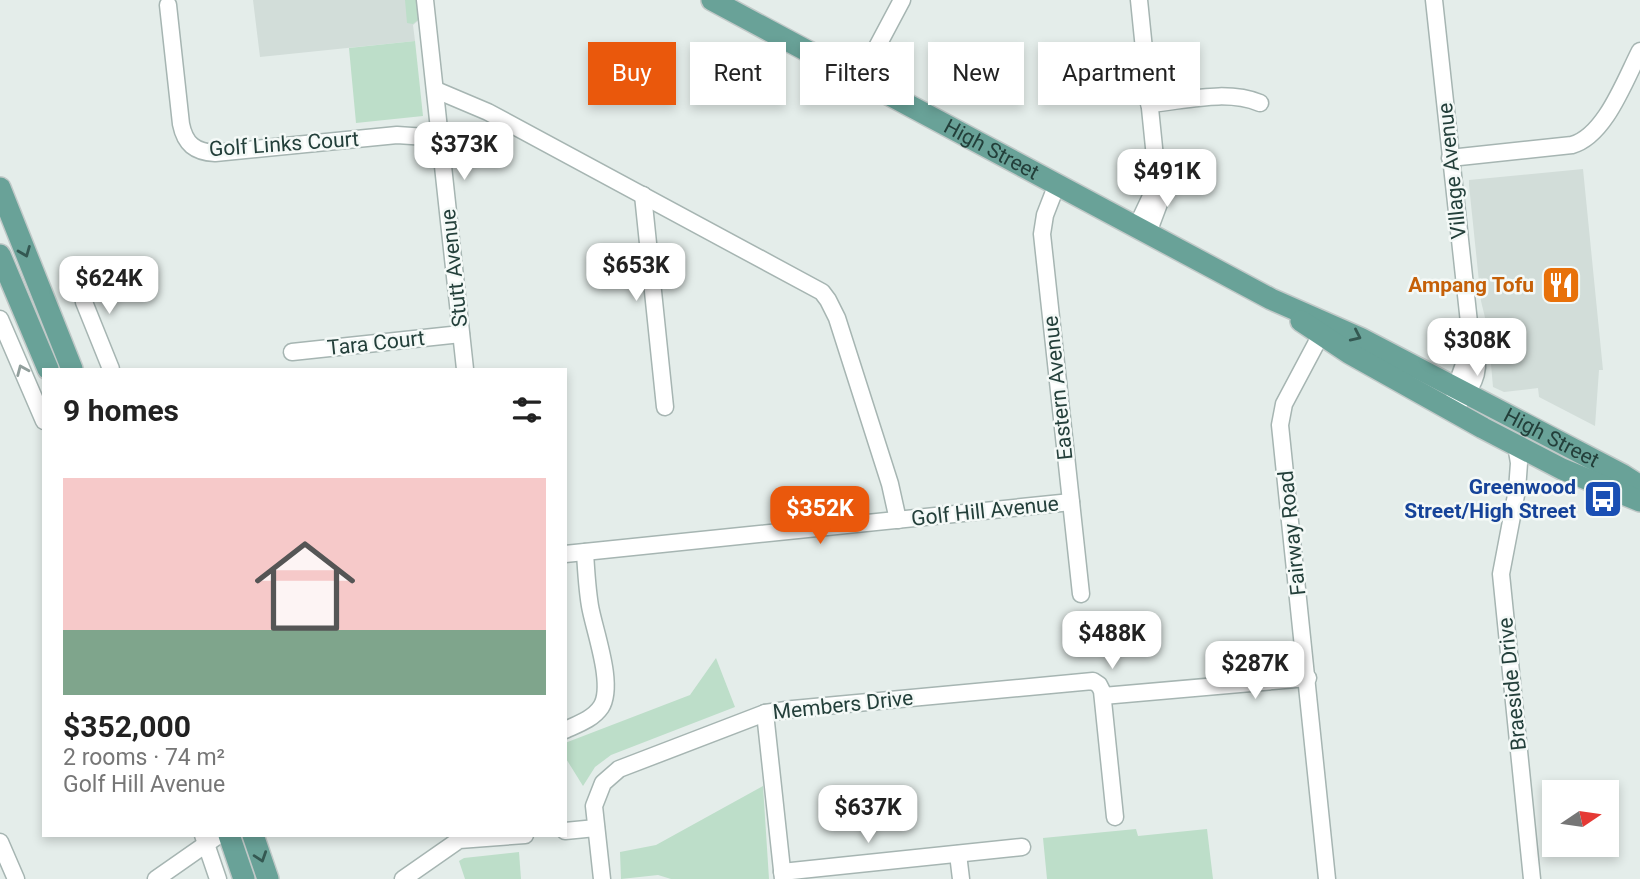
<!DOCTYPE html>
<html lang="en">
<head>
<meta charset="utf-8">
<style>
	:root { --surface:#fff; --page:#f6f6f6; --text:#222; --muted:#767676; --accent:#ea580c }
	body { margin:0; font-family:Roboto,sans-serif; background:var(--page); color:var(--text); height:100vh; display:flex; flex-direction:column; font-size:26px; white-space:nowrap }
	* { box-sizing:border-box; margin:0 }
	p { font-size:23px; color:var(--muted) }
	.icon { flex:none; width:38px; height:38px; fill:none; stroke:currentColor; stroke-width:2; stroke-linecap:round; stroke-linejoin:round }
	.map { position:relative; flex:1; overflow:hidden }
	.sheet { position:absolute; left:42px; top:368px; width:525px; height:469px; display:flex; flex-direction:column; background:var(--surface); border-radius:0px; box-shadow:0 4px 10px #0003 }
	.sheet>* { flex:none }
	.banner { position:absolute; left:588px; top:42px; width:665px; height:63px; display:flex; gap:14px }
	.needle { width:46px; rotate:77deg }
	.controls { position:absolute; left:1542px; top:780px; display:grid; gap:14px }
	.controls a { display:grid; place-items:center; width:77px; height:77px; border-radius:0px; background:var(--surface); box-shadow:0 4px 10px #0003; font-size:35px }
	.price { position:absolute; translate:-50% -60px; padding:0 16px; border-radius:14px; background:#fff; color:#222; font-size:23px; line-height:46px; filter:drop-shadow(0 2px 4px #0008) }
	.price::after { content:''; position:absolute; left:50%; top:42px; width:21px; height:16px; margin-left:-10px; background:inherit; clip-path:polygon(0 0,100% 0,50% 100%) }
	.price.on { background:var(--accent); color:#fff }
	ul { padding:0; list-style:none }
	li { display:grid; align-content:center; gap:14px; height:371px; padding:0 21px }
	li span { display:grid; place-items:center; height:217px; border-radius:0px; color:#555 }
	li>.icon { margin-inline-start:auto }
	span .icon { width:126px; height:126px; fill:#fffc; stroke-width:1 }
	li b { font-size:30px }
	h2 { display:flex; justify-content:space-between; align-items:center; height:84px; padding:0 21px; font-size:30px }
	.tag { padding:0 24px; border-radius:0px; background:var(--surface); box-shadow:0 4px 10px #0003; font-size:24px; line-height:63px }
	.tag.on { background:var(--accent); color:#fff }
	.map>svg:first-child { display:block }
	.built { fill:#d2ddd9 }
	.green { fill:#bddec9 }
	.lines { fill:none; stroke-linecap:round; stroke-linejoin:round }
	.street-casing { stroke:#a6b5b2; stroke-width:19 }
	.primary-casing { stroke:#c1c9c8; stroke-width:24 }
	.street { stroke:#fff; stroke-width:16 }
	.primary { stroke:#69a298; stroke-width:21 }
	.oneway { stroke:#345852 }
	.oneway2 { stroke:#919f9c }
	.labels { text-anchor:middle; stroke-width:5; stroke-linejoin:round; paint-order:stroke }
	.street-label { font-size:21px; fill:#233f3a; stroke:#f4f9f7 }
	.food-label { font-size:21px; font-weight:bold; fill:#c56008; stroke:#f4f9f7; text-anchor:end }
	.transit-label { font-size:21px; font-weight:bold; fill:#164399; stroke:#f4f9f7; text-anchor:end }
</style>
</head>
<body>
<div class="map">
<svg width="1640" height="879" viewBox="0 0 1640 879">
	<rect width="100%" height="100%" fill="#e4edea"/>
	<g class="built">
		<polygon points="253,0 417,0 419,20 413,25 415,41 260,57"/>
		<polygon points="1583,169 1603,370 1599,370 1595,426 1539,397 1538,388 1504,392 1493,387 1488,330 1481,301 1469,185 1469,180"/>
	</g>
	<g class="green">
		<polygon points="405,0 417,0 420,18 413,24 407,23"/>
		<polygon points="415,41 423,116 356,123 349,48"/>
		<polygon points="716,658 735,707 611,755 595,767 583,786 565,757 565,743 690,695"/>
		<polygon points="763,786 769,879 671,879 658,875 621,879 620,852 656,845"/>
		<polygon points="1136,829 1138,836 1207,829 1213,879 1047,879 1043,838"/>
		<polygon points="519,852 521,879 465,879 459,861 464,858"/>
	</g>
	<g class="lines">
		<g class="street-casing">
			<g id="street">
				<polyline points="425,0 465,369"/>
				<polyline points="1139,0 1157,177 1160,187 1160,201 1148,233"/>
				<path d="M1434,0l37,341c-4,21 -14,36 -17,57"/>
				<path d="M168,5l13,119c4,20 14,28 34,29l182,-18 44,3"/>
				<polyline points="860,79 902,0"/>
				<polyline points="436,90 488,112 822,292 828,300 837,318 890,484 898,520"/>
				<path d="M1149,104c35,-3 77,-15 111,-1"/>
				<path d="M1450,158l122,-13c33,-9 53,-65 68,-94"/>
				<polyline points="1057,184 1045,215 1042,234 1081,594"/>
				<polyline points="643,195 665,407"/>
				<polyline points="1137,226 1154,190"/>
				<polyline points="78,271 84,302 111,369"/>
				<polyline points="0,319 44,421"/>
				<polyline points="1326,325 1284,404 1280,425 1327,879"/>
				<polyline points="292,352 461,334"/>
				<path d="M1460,402c15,-18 23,-36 12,-59"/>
				<polyline points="1516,445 1519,463 1517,490 1501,574 1532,879"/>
				<polyline points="565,554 1071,502"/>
				<polyline points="1103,696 1308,678"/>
				<polyline points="765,713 783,879"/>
				<path d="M565,730c13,-6 28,-11 36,-23 14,-22 -7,-77 -11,-101 -3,-18 -4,-36 -5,-54"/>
				<polyline points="565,831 596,828"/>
				<polyline points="203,835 218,879"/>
				<polyline points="0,842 16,879"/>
				<polyline points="958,854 961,879"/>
				<polyline points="782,872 1022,847"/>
				<polyline points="156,879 219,835"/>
				<polyline points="403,879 459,840 525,835"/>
				<polyline points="602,879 594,806 603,783 619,769 765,713 793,709 1093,681 1099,685 1102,691 1115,817"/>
			</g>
		</g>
		<g class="primary-casing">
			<g id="primary">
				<path id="s1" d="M712,0l559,299 89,39 263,137 17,11"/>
				<polyline points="0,188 72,369"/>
				<polyline points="0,255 48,369"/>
				<polyline points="1301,321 1349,353 1483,428 1562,469 1640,501"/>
				<polyline points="229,835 244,879"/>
				<polyline points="253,835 268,879"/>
			</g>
		</g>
		<use href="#street" class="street"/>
		<use href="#primary" class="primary"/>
	</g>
	<defs><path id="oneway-chevron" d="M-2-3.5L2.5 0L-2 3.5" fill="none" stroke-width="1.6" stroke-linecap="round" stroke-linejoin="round" transform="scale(1.75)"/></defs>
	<g class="oneway">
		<use href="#oneway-chevron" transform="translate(25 252) rotate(68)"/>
		<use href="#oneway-chevron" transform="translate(1356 336) rotate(25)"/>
		<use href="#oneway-chevron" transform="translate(261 857) rotate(71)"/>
	</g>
	<use class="oneway2" href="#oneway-chevron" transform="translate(22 370) rotate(-113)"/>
	<defs>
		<g id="restaurant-square" transform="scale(2.0125)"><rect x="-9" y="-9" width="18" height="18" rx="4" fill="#e8710a" stroke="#f4f9f7"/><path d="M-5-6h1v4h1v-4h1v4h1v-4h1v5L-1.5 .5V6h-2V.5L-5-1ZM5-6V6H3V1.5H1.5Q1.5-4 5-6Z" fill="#fff"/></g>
		<g id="bus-square" transform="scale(2.0125)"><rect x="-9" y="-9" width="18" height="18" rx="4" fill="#1a4fb4" stroke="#f4f9f7"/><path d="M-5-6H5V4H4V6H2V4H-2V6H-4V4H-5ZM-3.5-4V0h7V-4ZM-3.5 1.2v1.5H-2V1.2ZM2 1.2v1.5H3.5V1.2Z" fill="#fff"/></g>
	</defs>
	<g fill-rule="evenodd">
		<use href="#restaurant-square" x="1561" y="285"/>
		<use href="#bus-square" x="1603" y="499"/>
	</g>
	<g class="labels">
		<g class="street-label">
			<text transform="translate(284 144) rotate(-4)" y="7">Golf Links Court</text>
			<text dy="7" stroke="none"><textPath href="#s1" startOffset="317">High Street</textPath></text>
			<text transform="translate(1452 171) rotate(-96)" y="7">Village Avenue</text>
			<text transform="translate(454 268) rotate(-96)" y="7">Stutt Avenue</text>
			<text transform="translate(376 343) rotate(-6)" y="7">Tara Court</text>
			<text transform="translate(1058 388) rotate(-96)" y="7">Eastern Avenue</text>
			<text dy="7" stroke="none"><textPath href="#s1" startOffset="947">High Street</textPath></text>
			<text transform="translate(985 511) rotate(-6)" y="7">Golf Hill Avenue</text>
			<text transform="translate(1292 533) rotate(-96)" y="7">Fairway Road</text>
			<text transform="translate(1512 684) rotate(-96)" y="7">Braeside Drive</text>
			<text transform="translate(843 705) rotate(-6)" y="7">Members Drive</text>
		</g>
		<g class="food-label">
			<text x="1534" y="292">Ampang Tofu</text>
		</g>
		<g class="transit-label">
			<text x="1576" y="494">Greenwood<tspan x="1576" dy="24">Street/High Street</tspan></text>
		</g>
	</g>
</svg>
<div class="controls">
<a><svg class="needle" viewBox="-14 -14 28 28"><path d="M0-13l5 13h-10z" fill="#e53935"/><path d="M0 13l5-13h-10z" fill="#767676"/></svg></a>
</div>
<b class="price" style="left:464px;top:182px">$373K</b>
<b class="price" style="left:1167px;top:209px">$491K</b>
<b class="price" style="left:636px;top:303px">$653K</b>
<b class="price" style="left:109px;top:316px">$624K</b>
<b class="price" style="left:1477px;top:378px">$308K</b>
<b class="price on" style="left:820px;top:546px">$352K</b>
<b class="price" style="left:1112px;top:671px">$488K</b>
<b class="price" style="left:1255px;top:701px">$287K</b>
<b class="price" style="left:868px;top:845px">$637K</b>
<div class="banner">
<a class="tag on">Buy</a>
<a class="tag">Rent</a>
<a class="tag">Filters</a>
<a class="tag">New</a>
<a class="tag">Apartment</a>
</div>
<section class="sheet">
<h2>9 homes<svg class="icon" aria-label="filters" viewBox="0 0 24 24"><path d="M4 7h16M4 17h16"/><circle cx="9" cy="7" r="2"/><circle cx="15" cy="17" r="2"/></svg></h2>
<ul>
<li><span style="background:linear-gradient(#f6c9c9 70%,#7fa58c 0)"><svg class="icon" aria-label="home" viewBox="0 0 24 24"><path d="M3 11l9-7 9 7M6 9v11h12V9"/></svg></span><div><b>$352,000</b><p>2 rooms · 74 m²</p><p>Golf Hill Avenue</p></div></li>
</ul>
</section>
</div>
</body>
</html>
